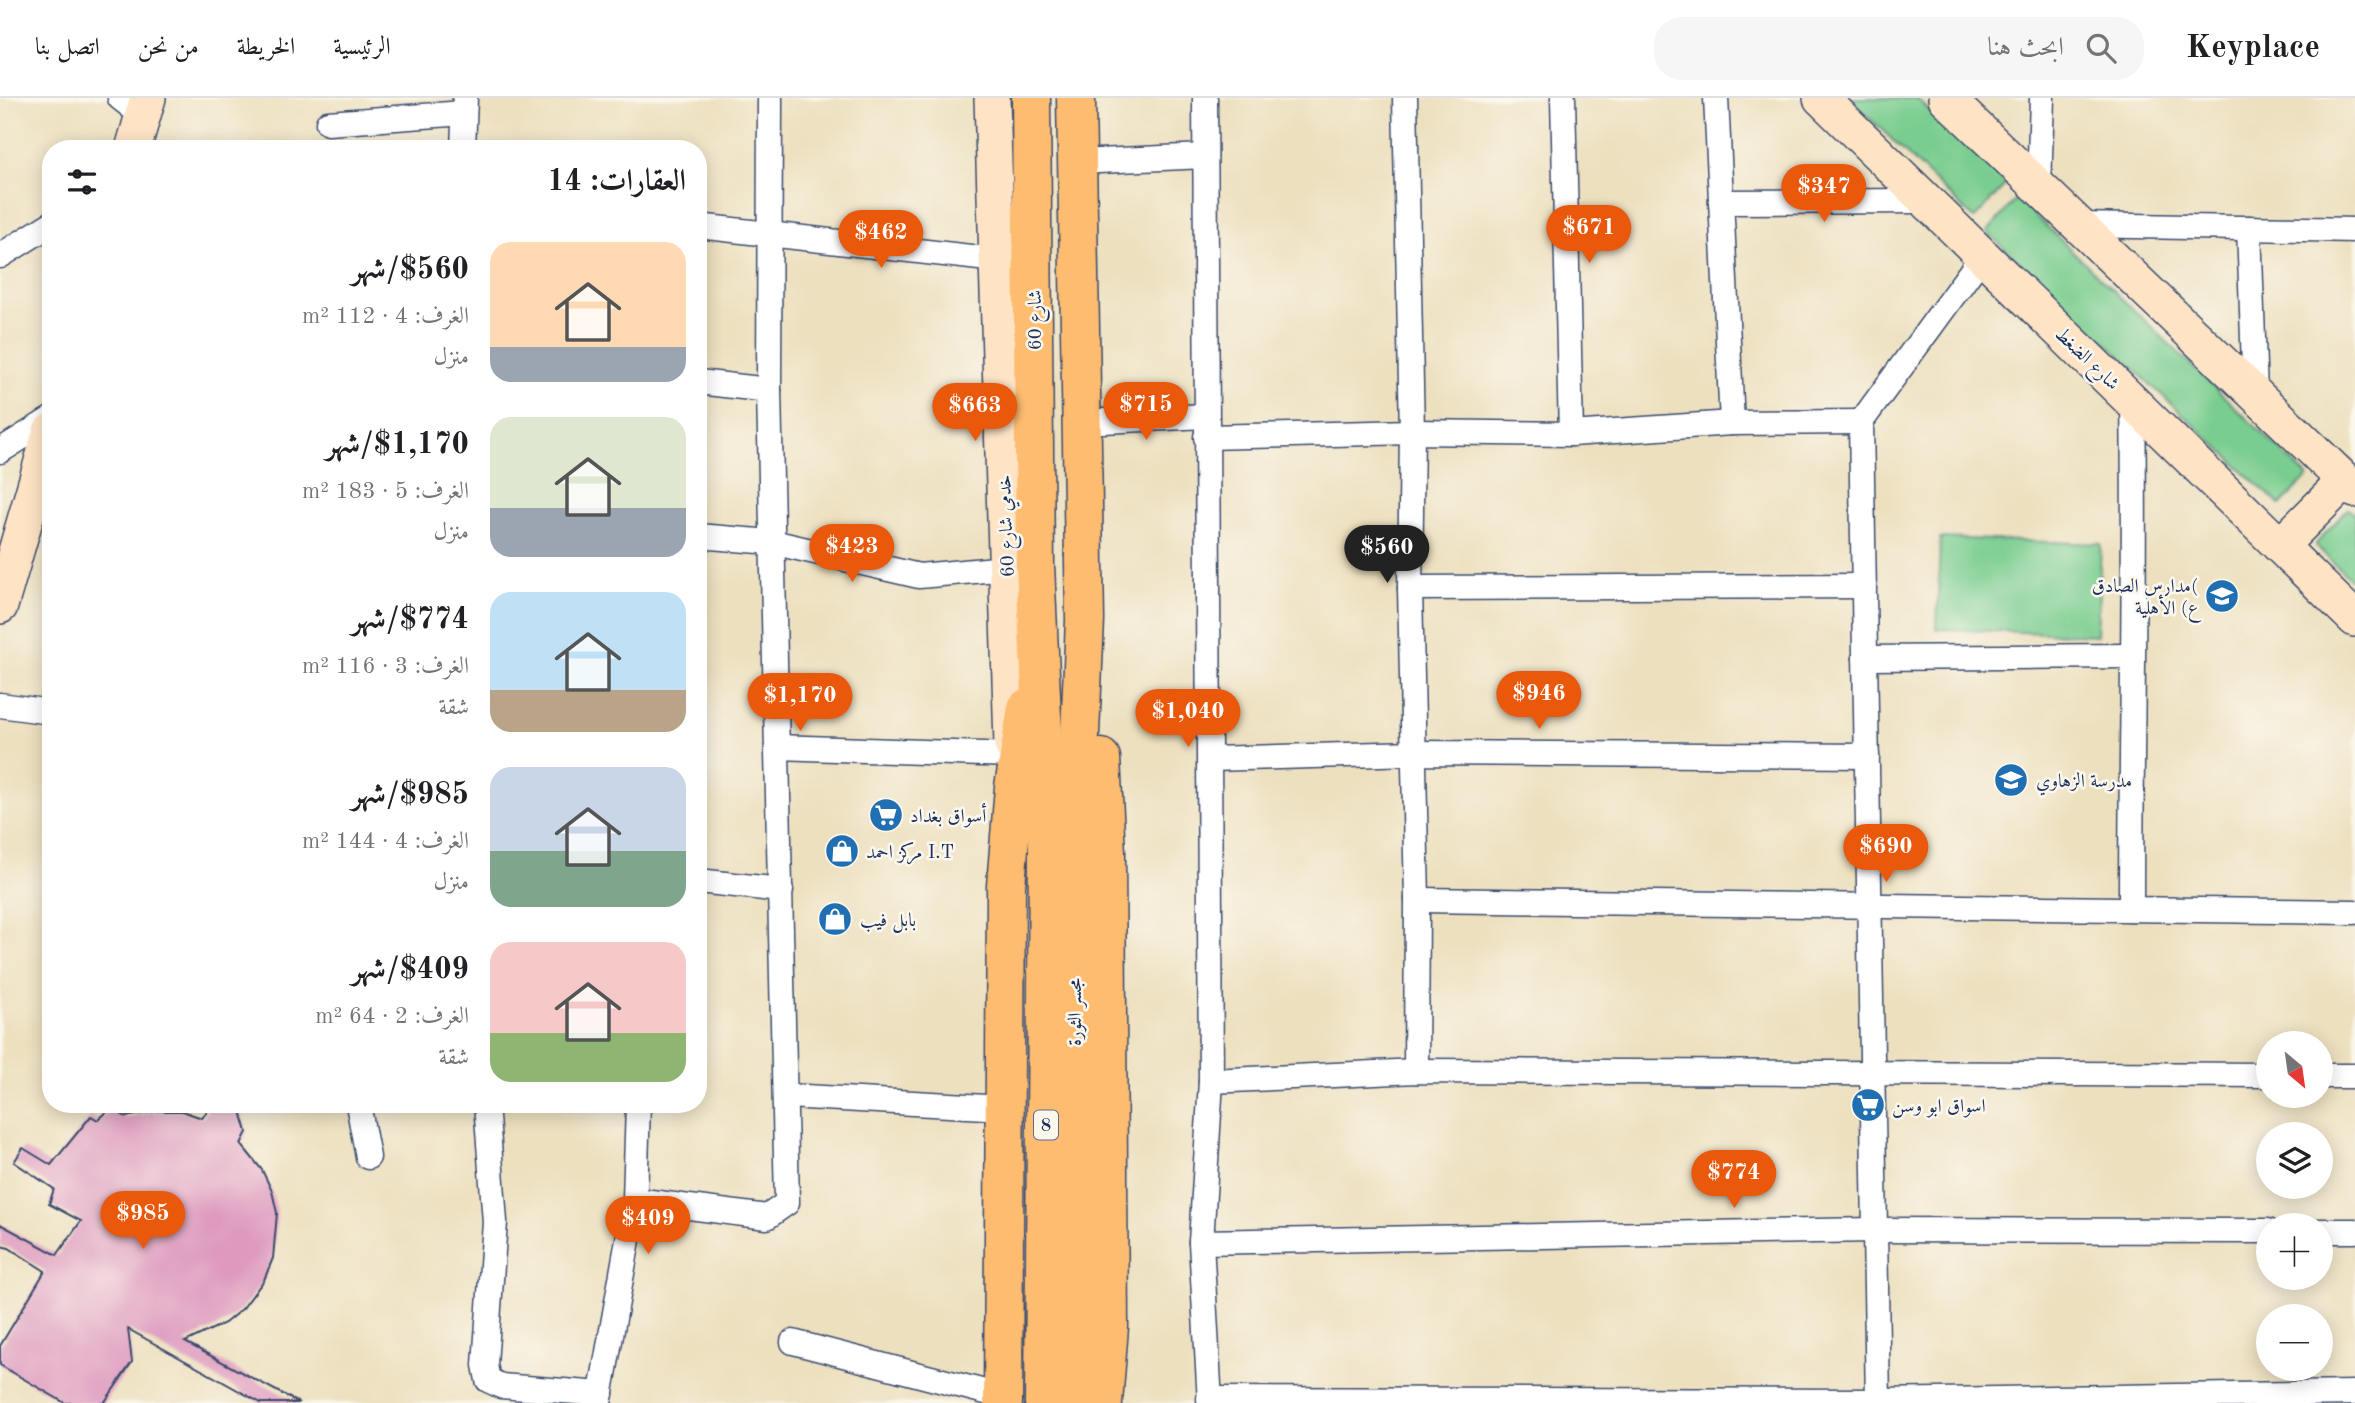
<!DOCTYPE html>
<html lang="ar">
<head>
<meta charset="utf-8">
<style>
	:root { --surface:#fff; --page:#f6f6f6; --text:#202124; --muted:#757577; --line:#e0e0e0; --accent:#ea580c }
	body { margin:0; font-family:"Old Standard TT",Amiri,serif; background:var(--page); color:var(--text); direction:rtl; height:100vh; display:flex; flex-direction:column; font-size:26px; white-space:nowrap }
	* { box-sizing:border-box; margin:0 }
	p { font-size:23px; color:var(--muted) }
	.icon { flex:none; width:38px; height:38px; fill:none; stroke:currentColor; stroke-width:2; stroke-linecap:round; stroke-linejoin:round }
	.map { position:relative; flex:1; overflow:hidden; direction:ltr }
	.panel { position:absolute; left:42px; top:42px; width:665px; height:973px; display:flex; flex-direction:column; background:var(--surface); border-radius:28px; box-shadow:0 4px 18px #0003; direction:rtl }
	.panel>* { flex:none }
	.needle { width:46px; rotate:151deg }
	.tools { position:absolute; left:2256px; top:933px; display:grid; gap:14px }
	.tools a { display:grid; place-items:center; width:77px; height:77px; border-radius:50%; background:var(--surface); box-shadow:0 4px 18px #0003; font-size:35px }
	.price { position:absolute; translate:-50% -60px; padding:0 16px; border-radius:24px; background:var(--accent); color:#fff; font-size:23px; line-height:46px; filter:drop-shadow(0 2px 4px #0008) }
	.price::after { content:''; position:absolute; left:50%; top:42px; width:21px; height:16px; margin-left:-10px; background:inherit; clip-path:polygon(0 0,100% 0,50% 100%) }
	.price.on { background:#222; color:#fff }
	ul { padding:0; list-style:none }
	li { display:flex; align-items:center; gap:21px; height:175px; padding:0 21px }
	li span { display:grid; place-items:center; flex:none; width:196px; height:140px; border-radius:21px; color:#555 }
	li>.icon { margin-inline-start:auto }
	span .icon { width:84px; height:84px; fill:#fffc; stroke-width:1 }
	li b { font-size:30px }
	h2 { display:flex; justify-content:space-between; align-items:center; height:84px; padding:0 21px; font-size:30px }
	header { display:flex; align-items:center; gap:42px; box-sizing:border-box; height:98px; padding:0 35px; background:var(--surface); border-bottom:2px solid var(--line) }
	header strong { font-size:33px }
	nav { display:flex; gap:38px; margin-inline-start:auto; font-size:24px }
	.search { width:490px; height:63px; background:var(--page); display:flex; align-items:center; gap:18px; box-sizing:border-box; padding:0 24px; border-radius:28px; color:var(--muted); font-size:26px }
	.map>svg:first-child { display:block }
	.green { fill:#7acd90; stroke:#4a7e77; stroke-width:2 }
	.building { fill:#de9abe }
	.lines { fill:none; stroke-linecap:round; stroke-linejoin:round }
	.street-casing { stroke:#3a4a6d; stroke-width:27 }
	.secondary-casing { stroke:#3a4a6d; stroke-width:38 }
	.highway-casing { stroke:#3a4a6d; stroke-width:41 }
	.street { stroke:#fff; stroke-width:24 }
	.secondary { stroke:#fee4c5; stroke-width:35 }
	.highway { stroke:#fdbc6f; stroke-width:38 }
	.labels { text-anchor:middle; stroke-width:5; stroke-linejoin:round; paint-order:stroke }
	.shield { fill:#fbf7ec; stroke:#5e6b89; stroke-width:2 }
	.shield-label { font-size:18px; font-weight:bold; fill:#1b2f5e }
	.street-label { font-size:19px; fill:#1b2f5e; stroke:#fbf7ec }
	.poi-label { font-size:19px; fill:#1b2f5e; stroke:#fbf7ec; text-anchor:start }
</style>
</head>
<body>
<header>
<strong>Keyplace</strong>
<div class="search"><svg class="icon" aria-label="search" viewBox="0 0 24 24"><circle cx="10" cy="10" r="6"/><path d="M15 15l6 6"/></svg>ابحث هنا</div>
<nav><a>الرئيسية</a><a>الخريطة</a><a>من نحن</a><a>اتصل بنا</a></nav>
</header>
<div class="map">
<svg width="2355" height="1305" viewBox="0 0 2355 1305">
	<rect width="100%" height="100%" fill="#fbf7ec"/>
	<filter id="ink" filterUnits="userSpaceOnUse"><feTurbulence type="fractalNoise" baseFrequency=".0143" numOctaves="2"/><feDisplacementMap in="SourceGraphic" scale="14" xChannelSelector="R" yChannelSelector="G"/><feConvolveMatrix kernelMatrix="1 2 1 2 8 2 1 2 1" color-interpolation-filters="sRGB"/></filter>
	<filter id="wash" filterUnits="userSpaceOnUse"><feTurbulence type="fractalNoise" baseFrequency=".00686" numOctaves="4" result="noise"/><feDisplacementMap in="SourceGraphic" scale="28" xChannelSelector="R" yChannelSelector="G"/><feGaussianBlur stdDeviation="1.57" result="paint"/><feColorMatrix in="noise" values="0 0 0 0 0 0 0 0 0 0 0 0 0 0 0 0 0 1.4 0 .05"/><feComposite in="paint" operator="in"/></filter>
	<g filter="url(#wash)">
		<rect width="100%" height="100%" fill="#ede0bf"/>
		<g class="green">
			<polygon points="1849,0 1916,0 2006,86 1974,121"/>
			<polygon points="2017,100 2308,379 2280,407 1987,134"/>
			<polygon points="2348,410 2355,416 2355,486 2315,447"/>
			<polygon points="1940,440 2101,446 2097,537 1937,531"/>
		</g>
		<g id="blocks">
			<polygon class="building" points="239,1006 247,1034 241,1046 262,1072 272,1093 277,1115 273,1160 264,1182 243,1210 225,1225 185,1244 299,1305 261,1305 128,1231 132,1264 104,1305 65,1305 0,1267 0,1248 45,1173 9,1150 0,1148 0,1126 57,1157 81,1123 49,1106 54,1091 14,1064 23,1050 51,1067 91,1018 98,1022 108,1013 116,1013 126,1019 157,1013 182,1013 202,1020 210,1010 214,1013"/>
		</g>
	</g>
	<g filter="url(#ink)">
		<use href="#blocks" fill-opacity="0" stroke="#3a4a6d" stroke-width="2"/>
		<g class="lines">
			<g class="street-casing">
				<g id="street">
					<polyline points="120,0 143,18"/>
					<polyline points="1205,0 1211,983 1201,1144 1210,1305"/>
					<polyline points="1405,0 1412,334 1410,490 1417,802 1416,973"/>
					<polyline points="1563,0 1571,336"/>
					<polyline points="1716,0 1732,325"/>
					<polyline points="328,25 464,15"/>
					<polyline points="463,51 465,0"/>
					<polyline points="1077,64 1205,58"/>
					<polyline points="2039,88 2042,0"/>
					<polyline points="1721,104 1927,103"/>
					<polyline points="2079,127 2355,132"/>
					<polyline points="698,128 997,162"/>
					<polyline points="2249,130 2255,296"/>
					<polyline points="0,158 51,126"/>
					<polyline points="698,284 769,292"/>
					<polyline points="1082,324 1206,318"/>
					<polyline points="1206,339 1412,334 1571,336 1732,325 1861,324"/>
					<polyline points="0,353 51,321"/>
					<polyline points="698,438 772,444 919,478 1007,470"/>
					<polyline points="1410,490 1864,488"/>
					<polyline points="1865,560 2131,558"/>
					<polyline points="0,607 51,614"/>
					<polyline points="777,649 1012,657"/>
					<polyline points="1211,661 1414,655 1867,658"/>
					<polyline points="698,783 781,792"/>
					<polyline points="1417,802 2355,814"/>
					<path d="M2131,811c0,-169 5,-338 2,-508"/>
					<polyline points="2320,978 2355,978"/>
					<polyline points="1211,983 1416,973 2268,977"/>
					<polyline points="787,998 1004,1010"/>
					<polyline points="358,1006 368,1059"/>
					<polyline points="486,1006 495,1124 485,1267 488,1282 501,1288 601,1296"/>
					<polyline points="635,1102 767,1119 787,1105 769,292 770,0"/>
					<polyline points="2320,1133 2355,1133"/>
					<polyline points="1201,1144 1875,1132 2268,1133"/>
					<polyline points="793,1244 989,1295"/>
					<polyline points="1209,1301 1878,1303 2355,1295"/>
					<polyline points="599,1305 635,1102 638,1006"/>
					<polyline points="1878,1305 1861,324 1983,157"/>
				</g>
			</g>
			<g class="secondary-casing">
				<g id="secondary">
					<polyline points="992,0 1012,647"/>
					<polyline points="1821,0 2355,521"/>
					<polyline points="1946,0 2355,392"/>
					<polyline points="133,51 148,0"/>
					<polyline points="2280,448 2345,383"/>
					<polyline points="0,508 51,333"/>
				</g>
			</g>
			<g class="highway-casing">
				<g id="highway">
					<polyline points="1031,0 1035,467 1048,749 1044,1305"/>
					<polyline points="1101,660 1106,755 1109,1229 1103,1305"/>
					<polyline points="1003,1305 1006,788 1014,689 1027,610"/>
					<polyline points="1071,1305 1075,750 1085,522 1076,0"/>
				</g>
			</g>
			<use href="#street" class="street"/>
			<use href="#secondary" class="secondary"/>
			<use href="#highway" class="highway"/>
		</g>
	</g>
	<defs>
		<g id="school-disc" transform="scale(1.75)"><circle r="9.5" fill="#1f6fb2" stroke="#fbf7ec"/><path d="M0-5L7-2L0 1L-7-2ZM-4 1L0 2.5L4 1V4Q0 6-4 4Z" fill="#fff"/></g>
		<g id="supermarket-disc" transform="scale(1.75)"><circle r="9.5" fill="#1f6fb2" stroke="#fbf7ec"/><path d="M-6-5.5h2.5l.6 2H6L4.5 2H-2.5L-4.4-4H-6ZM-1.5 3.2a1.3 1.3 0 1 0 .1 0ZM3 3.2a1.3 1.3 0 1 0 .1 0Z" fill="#fff"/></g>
		<g id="shop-disc" transform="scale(1.75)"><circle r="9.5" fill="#1f6fb2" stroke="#fbf7ec"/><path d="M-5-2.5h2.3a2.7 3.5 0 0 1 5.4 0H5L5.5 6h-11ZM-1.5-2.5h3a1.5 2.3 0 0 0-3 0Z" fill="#fff"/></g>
	</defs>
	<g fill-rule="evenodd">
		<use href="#school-disc" x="2222" y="498"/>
		<use href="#school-disc" x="2011" y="682"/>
		<use href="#supermarket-disc" x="886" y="717"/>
		<use href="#shop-disc" x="842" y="753"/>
		<use href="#shop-disc" x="835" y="821"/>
		<use href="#supermarket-disc" x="1868" y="1007"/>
	</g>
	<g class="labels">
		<rect class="shield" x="1034" y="1012.5" width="24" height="29" rx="5"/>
		<g class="shield-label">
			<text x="1046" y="1033">8</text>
		</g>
		<g class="street-label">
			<text transform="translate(1034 222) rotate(-90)" y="7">شارع 60</text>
			<text transform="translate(2088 260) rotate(44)" y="7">شارع الضغط</text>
			<text transform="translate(1005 428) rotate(-92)" y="7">خدمي شارع 60</text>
			<text transform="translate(1074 914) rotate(-90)" y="7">مجسر الثورة</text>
		</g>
		<g class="poi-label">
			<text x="2198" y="494" text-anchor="end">مدارس الصادق(<tspan x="2198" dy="22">ع) الأهلية</tspan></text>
			<text x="2036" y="689">مدرسة الزهاوي</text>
			<text x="910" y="724">أسواق بغداد</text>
			<text x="866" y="760">مركز احمد I.T</text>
			<text x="860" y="828">بابل فيب</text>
			<text x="1892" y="1014">اسواق ابو وسن</text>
		</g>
	</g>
</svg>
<div class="tools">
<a><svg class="needle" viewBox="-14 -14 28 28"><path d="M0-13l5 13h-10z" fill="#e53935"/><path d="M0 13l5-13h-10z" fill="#757577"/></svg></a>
<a><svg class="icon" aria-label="layers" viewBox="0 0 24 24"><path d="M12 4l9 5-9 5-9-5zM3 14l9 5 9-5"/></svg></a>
<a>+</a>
<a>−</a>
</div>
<b class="price" style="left:1824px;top:126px">$347</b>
<b class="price" style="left:1589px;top:167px">$671</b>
<b class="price" style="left:881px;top:172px">$462</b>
<b class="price" style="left:1146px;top:344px">$715</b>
<b class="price" style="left:975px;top:345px">$663</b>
<b class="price" style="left:852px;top:486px">$423</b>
<b class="price on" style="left:1387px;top:487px">$560</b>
<b class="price" style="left:1539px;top:633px">$946</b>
<b class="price" style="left:800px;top:635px">$1,170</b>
<b class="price" style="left:1188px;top:651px">$1,040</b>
<b class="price" style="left:1886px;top:786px">$690</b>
<b class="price" style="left:1734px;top:1112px">$774</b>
<b class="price" style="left:143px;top:1153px">$985</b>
<b class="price" style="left:648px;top:1158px">$409</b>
<section class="panel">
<h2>العقارات: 14<svg class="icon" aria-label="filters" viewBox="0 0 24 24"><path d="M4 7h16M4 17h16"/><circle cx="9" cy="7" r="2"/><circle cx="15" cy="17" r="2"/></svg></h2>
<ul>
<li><span style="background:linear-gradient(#ffd9b3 75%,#9aa5b1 0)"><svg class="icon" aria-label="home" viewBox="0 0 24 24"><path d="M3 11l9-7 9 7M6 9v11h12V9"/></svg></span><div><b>$560/شهر</b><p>الغرف: 4 · 112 m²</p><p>منزل</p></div></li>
<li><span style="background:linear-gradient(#dfe7d0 65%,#9aa5b1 0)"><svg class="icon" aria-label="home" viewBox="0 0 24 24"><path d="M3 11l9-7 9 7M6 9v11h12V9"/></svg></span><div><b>$1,170/شهر</b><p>الغرف: 5 · 183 m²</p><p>منزل</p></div></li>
<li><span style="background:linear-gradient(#bfe0f5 70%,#b9a48a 0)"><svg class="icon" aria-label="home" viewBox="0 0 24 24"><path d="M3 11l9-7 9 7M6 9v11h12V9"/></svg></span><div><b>$774/شهر</b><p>الغرف: 3 · 116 m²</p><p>شقة</p></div></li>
<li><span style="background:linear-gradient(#c9d6e8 60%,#7fa58c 0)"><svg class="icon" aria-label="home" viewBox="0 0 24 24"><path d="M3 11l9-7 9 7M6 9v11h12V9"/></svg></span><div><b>$985/شهر</b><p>الغرف: 4 · 144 m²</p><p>منزل</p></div></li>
<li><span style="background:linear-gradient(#f6c9c9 65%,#8fb573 0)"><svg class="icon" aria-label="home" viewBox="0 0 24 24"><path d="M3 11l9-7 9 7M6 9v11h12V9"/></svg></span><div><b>$409/شهر</b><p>الغرف: 2 · 64 m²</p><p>شقة</p></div></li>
</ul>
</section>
</div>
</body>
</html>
